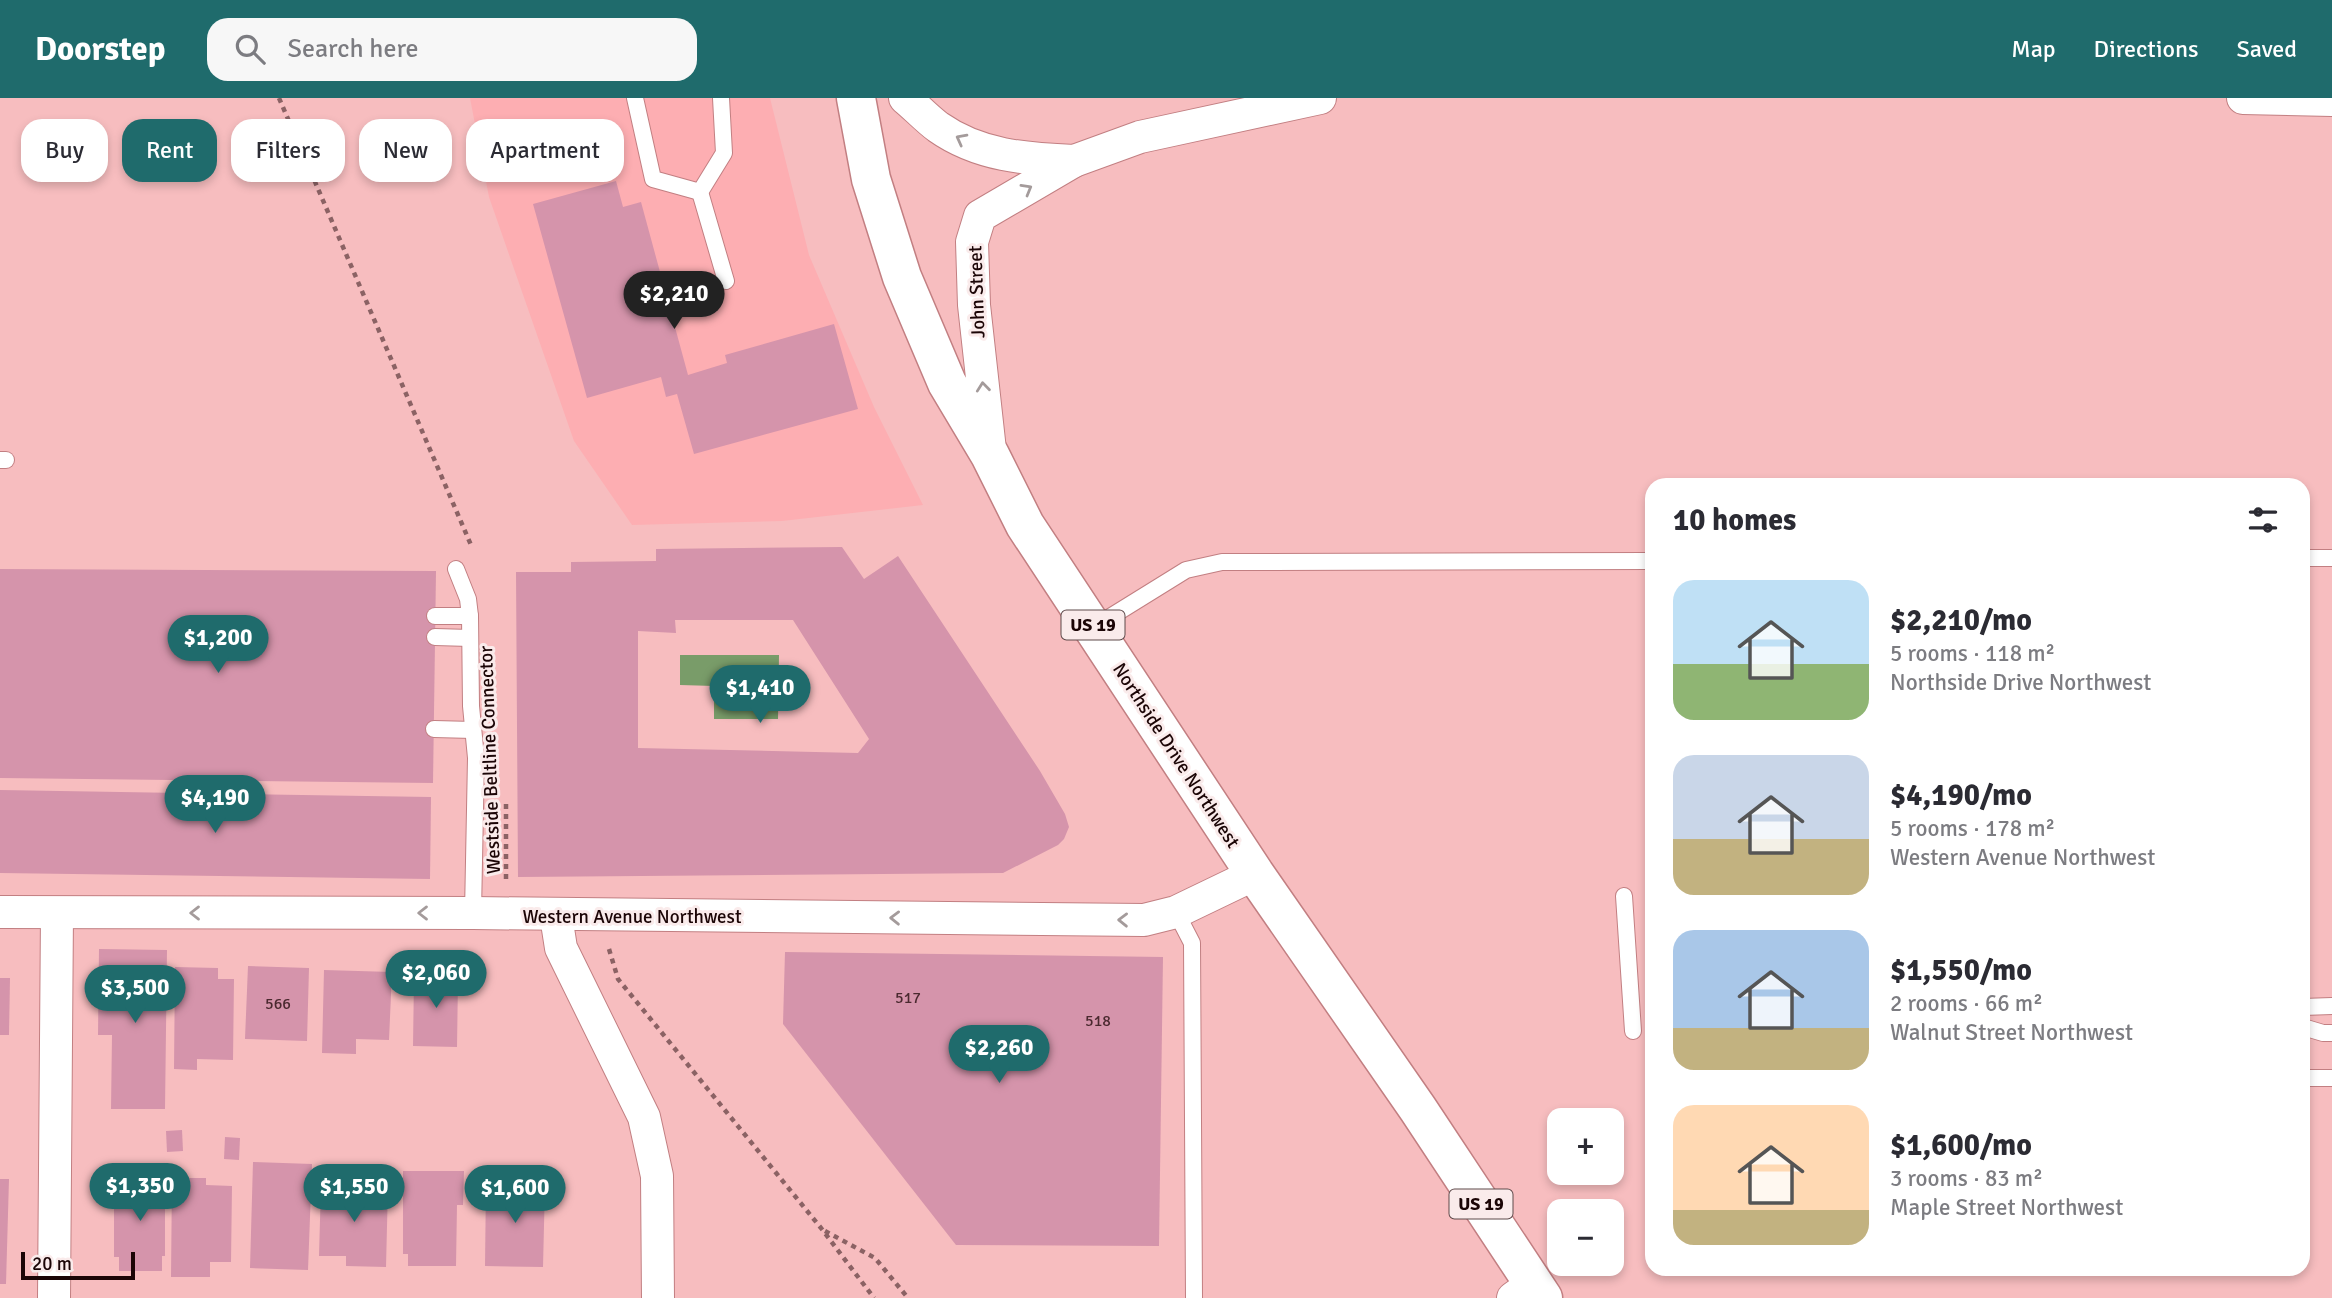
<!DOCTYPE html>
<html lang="en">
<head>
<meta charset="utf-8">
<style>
	:root { --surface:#fff; --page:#f7f7f7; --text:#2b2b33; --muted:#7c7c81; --accent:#1f6b6c }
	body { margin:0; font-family:Signika,sans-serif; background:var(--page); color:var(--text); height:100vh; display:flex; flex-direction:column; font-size:26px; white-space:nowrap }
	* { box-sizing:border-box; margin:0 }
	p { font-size:23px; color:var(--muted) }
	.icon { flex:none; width:38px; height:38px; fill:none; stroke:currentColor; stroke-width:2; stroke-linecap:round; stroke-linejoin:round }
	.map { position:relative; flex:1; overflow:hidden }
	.drawer { position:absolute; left:1645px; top:380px; width:665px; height:798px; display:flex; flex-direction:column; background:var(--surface); border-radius:21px; box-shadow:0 4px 10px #0003 }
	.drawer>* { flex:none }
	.top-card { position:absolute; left:21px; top:21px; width:665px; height:63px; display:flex; gap:14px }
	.tools { position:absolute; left:1547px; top:1010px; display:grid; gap:14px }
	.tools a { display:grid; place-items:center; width:77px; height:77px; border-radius:14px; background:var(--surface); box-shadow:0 4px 10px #0003; font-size:35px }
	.scale { position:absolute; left:21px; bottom:18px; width:114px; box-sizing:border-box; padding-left:7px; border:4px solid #1b0506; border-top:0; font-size:19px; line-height:24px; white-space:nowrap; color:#1b0506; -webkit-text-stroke:5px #faebeb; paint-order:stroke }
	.price { position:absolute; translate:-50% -60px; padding:0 16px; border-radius:24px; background:var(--accent); color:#fff; font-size:23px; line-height:46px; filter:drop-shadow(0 2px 4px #0008) }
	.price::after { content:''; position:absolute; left:50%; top:42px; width:21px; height:16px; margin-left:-10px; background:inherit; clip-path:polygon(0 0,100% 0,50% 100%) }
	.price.current { background:#222; color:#fff }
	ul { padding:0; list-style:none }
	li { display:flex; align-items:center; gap:21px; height:175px; padding:0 28px }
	li span { display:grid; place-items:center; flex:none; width:196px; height:140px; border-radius:21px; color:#555 }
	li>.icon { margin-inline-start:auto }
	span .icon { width:84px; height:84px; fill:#fffc; stroke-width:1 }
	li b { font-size:30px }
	h2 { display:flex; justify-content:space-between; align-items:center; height:84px; padding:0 28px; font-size:30px }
	.chip { padding:0 24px; border-radius:21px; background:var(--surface); box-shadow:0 4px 10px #0003; font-size:24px; line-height:63px }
	.chip.current { background:var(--accent); color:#fff }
	header { display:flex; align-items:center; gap:42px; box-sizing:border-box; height:98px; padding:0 35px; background:var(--accent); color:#fff }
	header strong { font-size:33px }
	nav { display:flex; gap:38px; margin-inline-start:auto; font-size:24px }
	.search { width:490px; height:63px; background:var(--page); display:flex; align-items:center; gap:18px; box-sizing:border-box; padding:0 24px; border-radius:21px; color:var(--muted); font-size:26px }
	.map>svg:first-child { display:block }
	.built { fill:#fdaeb2 }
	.water { fill:#799c69 }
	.building { fill:#d594ab; fill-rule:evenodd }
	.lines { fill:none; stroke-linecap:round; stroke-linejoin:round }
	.lane-casing { stroke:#c27f82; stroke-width:18 }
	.street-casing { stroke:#c27f82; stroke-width:34 }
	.primary-casing { stroke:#c27f82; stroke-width:41 }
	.path { stroke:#8b6264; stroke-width:4.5; stroke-dasharray:5 5; stroke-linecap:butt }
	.lane { stroke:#fff; stroke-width:16 }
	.street { stroke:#fff; stroke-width:32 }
	.primary { stroke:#fff; stroke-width:38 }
	.oneway { stroke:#a49b9b }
	.labels { text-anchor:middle; stroke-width:6; stroke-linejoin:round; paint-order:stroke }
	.number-label { font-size:16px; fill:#4a292f }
	.shield { fill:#faebeb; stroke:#5e4a4b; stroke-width:2 }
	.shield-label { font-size:18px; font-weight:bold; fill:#1b0506 }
	.street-label { font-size:19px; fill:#1b0506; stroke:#faebeb }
</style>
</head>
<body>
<header>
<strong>Doorstep</strong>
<div class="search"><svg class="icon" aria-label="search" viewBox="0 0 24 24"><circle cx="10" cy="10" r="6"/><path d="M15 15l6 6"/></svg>Search here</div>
<nav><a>Map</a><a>Directions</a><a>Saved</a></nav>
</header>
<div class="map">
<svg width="2332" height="1200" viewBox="0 0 2332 1200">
	<rect width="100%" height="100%" fill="#f7bdbf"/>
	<polygon class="built" points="470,0 770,0 809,157 874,309 923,407 782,423 632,427 574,343 489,99"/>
	<polygon class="water" points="680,557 779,557 778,621 714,621 714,588 680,587"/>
	<g class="building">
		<polygon points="616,83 623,109 641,104 688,277 727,265 725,257 834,226 858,311 694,356 677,296 666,299 661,279 587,300 533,106"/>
		<path d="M842,449l22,32 34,-23 142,215 25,43 4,13 -5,12 -6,6 -55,28 -485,4 -2,-305h55v-10l85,-1v-12zM675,522h118l76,119 -11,14 -220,-5v-117l38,2z"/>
		<polygon points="0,471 436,473 433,685 0,680"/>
		<polygon points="0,692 431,699 430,781 0,775"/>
		<polygon points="99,851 167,852 165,1011 111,1011 112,937 98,937"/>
		<polygon points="785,854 1163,859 1159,1148 956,1147 783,926"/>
		<polygon points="248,868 309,870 307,943 245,941"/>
		<polygon points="175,869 218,870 218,881 234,881 233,962 197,961 197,972 174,971"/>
		<polygon points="324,872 392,874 389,942 356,941 356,956 322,955"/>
		<polygon points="422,874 450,874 450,881 458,881 457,949 413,948 414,880 422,880"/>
		<polygon points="0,880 10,880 9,937 0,937"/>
		<polygon points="182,1032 183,1053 167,1054 166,1033"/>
		<polygon points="225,1039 240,1040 239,1062 224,1061"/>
		<polygon points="253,1064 312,1066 308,1172 250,1170"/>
		<polygon points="403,1073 464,1073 463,1107 457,1107 456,1168 408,1168 408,1156 403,1156"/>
		<polygon points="114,1078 165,1078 165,1158 162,1158 162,1173 119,1173 119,1159 114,1159"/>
		<polygon points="172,1080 206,1080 206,1087 232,1088 231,1164 210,1164 210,1179 171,1179"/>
		<polygon points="0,1081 9,1081 6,1186 0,1186"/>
		<polygon points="486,1085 545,1086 543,1169 485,1168"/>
		<polygon points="321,1086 388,1088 386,1169 346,1168 346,1158 319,1158"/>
	</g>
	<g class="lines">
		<g class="lane-casing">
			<g id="lane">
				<polyline points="635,0 653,81 700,94 724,55 721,0"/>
				<polyline points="700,94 726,183"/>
				<polyline points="0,362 6,362"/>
				<polyline points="2303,460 2332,460"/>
				<polyline points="456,471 468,501 470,518 471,608 476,660 473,815"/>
				<polyline points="435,518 470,518"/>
				<polyline points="1094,529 1186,472 1222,464 1652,463"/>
				<polyline points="435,539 470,540"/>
				<polyline points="434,631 473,632"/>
				<polyline points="1624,798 1633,933"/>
				<polyline points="1176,814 1192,845 1194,1200"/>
				<polyline points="2303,909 2332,908"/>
				<polyline points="2303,929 2323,935 2332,935"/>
				<polyline points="2303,980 2332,980"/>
			</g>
		</g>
		<g class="street-casing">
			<g id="street">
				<path d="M905,0c11,9 21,20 33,29 41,29 88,32 136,34"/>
				<polyline points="2243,0 2332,2"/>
				<polyline points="990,352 974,207 972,144 980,118 1074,63 1140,39 1320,0"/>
				<polyline points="0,814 473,815 1144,822 1176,814 1255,776"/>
				<polyline points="556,818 561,850 644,1019 657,1078 658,1200"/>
				<polyline points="54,1200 57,815"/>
				<polyline points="1513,1200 1534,1185"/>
			</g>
		</g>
		<g class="primary-casing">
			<polyline id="primary" points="856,0 871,81 902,179 947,285 990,357 1025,427 1255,776 1418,1011 1543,1200"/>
		</g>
		<g class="path">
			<polyline points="279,0 471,447"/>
			<polyline points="506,706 506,781"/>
			<polyline points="609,851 618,881 821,1130 874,1200"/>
			<polyline points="825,1133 875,1160 908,1200"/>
		</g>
		<use href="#lane" class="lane"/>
		<use href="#street" class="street"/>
		<use href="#primary" class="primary"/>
	</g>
	<defs><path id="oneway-chevron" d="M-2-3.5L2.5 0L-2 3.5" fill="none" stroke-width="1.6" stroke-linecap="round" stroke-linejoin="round" transform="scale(1.75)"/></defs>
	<g class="oneway">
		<use href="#oneway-chevron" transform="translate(961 41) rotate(-152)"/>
		<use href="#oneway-chevron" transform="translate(1027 91) rotate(-30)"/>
		<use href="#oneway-chevron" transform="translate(983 289) rotate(-96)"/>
		<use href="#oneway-chevron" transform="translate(195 815) rotate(-180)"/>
		<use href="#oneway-chevron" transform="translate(423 815) rotate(-180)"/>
		<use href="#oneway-chevron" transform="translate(895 820) rotate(-179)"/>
		<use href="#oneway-chevron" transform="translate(1123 822) rotate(-179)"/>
	</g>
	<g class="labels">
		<g class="number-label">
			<text x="908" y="905">517</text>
			<text x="278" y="911">566</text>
			<text x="1098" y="928">518</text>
		</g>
		<g class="shield">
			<rect x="1061.5" y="512.5" width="63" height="29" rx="5"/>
			<rect x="1449.5" y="1091.5" width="63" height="29" rx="5"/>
		</g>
		<g class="shield-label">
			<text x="1093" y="533">US 19</text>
			<text x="1481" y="1112">US 19</text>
		</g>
		<g class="street-label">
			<text transform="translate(976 194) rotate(-92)" y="7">John Street</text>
			<text transform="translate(1177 657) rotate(57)" y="7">Northside Drive Northwest</text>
			<text transform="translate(489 662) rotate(-92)" y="7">Westside Beltline Connector</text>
			<text x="632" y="825">Western Avenue Northwest</text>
		</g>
	</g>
</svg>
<div class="tools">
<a>+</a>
<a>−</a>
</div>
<div class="scale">20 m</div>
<b class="price current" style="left:674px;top:233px">$2,210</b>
<b class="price" style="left:218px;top:577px">$1,200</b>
<b class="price" style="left:760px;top:627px">$1,410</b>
<b class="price" style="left:215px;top:737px">$4,190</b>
<b class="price" style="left:436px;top:912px">$2,060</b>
<b class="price" style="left:135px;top:927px">$3,500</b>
<b class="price" style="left:999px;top:987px">$2,260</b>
<b class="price" style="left:140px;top:1125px">$1,350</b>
<b class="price" style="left:354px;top:1126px">$1,550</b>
<b class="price" style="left:515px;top:1127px">$1,600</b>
<div class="top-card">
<a class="chip">Buy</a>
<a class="chip current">Rent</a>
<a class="chip">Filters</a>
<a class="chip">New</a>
<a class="chip">Apartment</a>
</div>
<section class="drawer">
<h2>10 homes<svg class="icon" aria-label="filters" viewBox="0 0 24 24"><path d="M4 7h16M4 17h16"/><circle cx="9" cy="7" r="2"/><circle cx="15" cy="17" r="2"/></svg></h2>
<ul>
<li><span style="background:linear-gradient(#bfe0f5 60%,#8fb573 0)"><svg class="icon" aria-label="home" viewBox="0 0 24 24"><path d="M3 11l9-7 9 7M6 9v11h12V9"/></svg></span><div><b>$2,210/mo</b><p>5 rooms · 118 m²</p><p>Northside Drive Northwest</p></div></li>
<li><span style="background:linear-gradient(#c9d6e8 60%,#c2b280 0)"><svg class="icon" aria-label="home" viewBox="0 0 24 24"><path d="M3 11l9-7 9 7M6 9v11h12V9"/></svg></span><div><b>$4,190/mo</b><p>5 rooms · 178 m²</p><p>Western Avenue Northwest</p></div></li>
<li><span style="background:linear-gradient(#a9c7e8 70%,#c2b280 0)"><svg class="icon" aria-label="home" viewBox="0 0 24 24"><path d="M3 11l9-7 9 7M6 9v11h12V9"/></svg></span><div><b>$1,550/mo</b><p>2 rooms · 66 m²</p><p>Walnut Street Northwest</p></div></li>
<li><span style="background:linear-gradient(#ffd9b3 75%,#c2b280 0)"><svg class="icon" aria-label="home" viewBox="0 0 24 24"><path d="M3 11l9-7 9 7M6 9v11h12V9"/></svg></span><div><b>$1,600/mo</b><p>3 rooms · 83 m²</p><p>Maple Street Northwest</p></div></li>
</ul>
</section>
</div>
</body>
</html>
